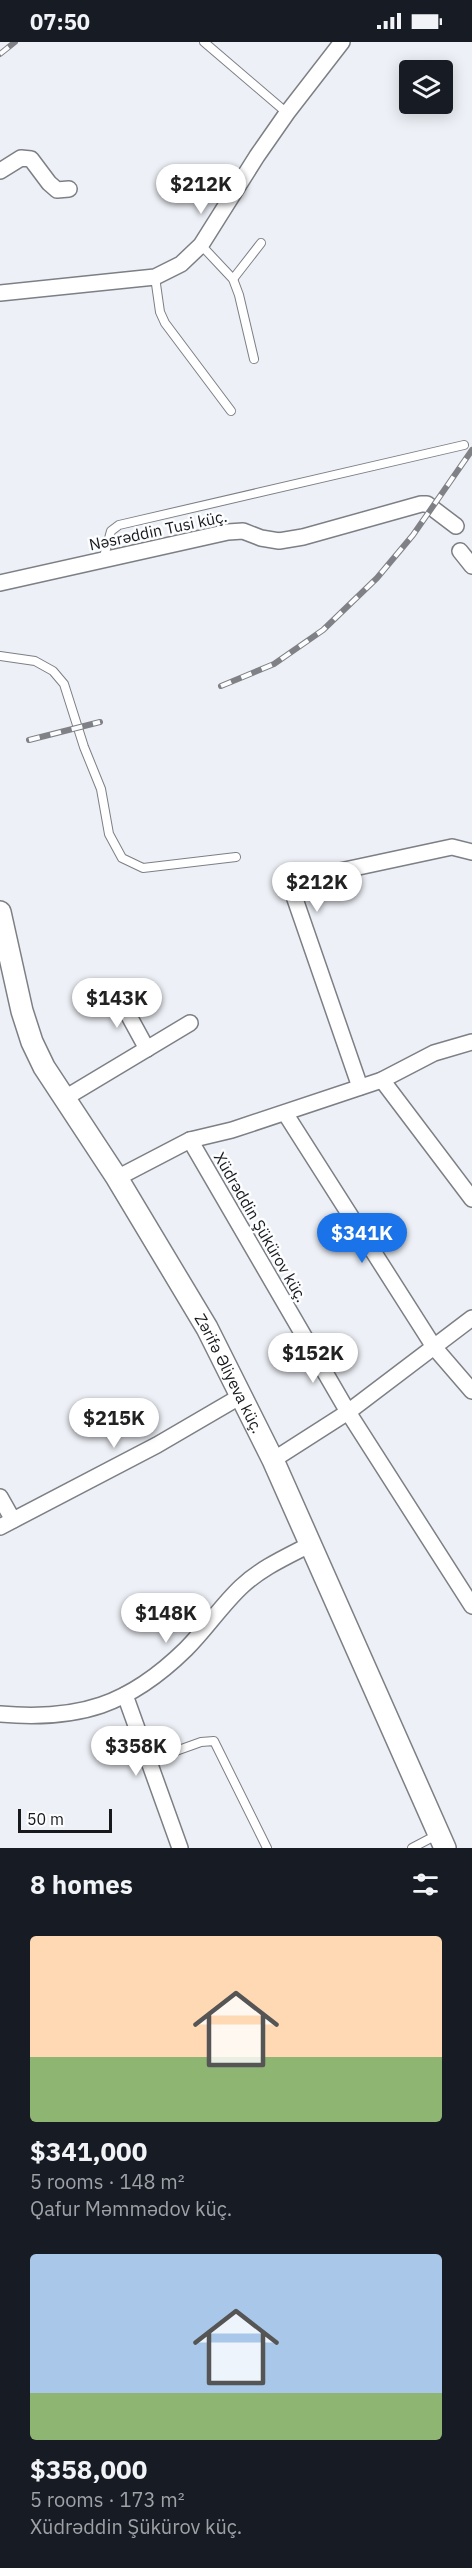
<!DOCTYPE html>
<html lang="en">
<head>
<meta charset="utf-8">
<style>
	:root { --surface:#171b24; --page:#242831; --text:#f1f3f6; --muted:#9ea1a6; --accent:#1a73e8 }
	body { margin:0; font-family:"IBM Plex Sans",sans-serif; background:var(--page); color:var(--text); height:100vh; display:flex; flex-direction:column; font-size:22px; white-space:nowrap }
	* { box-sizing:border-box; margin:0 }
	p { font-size:20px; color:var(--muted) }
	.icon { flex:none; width:33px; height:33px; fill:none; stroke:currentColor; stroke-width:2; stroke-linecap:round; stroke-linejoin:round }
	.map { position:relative; height:1806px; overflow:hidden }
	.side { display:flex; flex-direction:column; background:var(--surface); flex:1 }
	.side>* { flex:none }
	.fabs { position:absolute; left:399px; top:18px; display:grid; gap:12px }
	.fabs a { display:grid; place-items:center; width:54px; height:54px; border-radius:6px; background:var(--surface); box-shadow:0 3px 15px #0003; font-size:30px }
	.scale { position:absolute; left:18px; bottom:15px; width:94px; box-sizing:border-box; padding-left:6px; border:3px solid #18191c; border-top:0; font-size:16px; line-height:21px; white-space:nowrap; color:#18191c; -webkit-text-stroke:4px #fcfdfe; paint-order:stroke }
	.price { position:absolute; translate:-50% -51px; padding:0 14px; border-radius:21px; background:#fff; color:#222; font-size:20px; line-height:39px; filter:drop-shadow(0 2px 3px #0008) }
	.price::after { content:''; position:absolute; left:50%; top:36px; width:18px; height:14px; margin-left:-9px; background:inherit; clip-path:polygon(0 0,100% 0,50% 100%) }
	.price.active { background:var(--accent); color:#fff }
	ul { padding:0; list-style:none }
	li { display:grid; align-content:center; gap:12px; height:318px; padding:0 30px }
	li span { display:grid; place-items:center; height:186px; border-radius:6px; color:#555 }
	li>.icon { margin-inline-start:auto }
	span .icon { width:108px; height:108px; fill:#fffc; stroke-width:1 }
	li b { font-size:26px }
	h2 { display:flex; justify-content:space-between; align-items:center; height:72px; padding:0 30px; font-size:26px }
	.status { display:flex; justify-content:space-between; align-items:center; height:42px; padding:0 30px; background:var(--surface); direction:ltr }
	.status svg { height:16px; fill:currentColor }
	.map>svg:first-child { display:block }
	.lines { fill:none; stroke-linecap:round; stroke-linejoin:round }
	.lane-casing { stroke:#7c7f84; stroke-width:10 }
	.street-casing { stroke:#7c7f84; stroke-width:18 }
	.secondary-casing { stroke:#7c7f84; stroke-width:24 }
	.lane { stroke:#fff; stroke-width:8 }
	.street { stroke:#fff; stroke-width:15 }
	.secondary { stroke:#fff; stroke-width:21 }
	.rail-casing { stroke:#7f8186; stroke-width:6 }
	.rail { stroke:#fcfdfe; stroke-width:4; stroke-dasharray:11; stroke-linecap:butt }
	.labels { text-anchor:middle; stroke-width:5; stroke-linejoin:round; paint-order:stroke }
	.street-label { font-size:16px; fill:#18191c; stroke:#fcfdfe }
</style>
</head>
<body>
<div class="status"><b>07:50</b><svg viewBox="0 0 49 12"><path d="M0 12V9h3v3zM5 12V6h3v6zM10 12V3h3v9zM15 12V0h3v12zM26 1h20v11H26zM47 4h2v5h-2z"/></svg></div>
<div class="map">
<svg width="472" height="1806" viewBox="0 0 472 1806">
	<rect width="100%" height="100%" fill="#edf0f6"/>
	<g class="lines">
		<g class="lane-casing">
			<g id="lane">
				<polyline points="204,0 287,71"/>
				<polyline points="201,203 233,237 239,253 254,317"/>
				<polyline points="155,235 160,270 165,281 231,369"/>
				<polyline points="233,237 261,201"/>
				<polyline points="103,518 111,489 119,483 464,403"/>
				<polyline points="0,614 35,619 53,629 64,642 84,705 101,747 109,792 122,816 143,826 236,815"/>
				<polyline points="148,1719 201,1700 214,1699 267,1806"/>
				<polyline points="412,1806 431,1796"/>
			</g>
		</g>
		<g class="street-casing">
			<g id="street">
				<polyline points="0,129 21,116 31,117 49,141 57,148 69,147"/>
				<polyline points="0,251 155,235 181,222 201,203 257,114 287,71 342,0"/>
				<polyline points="460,509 472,524"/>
				<polyline points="0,541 228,490 243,489 261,496 279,499 303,495 421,462 427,462 456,484"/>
				<polyline points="117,952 147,1007"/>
				<polyline points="382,1038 472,1157"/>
				<polyline points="360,1045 295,857 296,841 312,835 452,805 472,810"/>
				<polyline points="65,1056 190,981"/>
				<polyline points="285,1071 434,1305 472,1349"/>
				<polyline points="190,1098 348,1370 472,1564"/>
				<polyline points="117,1136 190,1098 232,1088 382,1038 434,1011 472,1000"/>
				<polyline points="273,1418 348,1370 472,1276"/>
				<polyline points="0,1455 13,1478"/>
				<polyline points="0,1485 157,1403 241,1354"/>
				<polyline points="125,1653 180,1806"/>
				<path d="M0,1672c79,7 129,-9 186,-65 20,-20 35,-43 55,-62 20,-19 45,-30 70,-43"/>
			</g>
		</g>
		<g class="secondary-casing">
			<g id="secondary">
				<path id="s1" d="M0,870l22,99 10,31 12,25 73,111 90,150 66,132 172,388"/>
			</g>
		</g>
		<use href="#lane" class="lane"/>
		<use href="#street" class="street"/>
		<use href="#secondary" class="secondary"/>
		<g class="rail-casing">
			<g id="rail">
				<polyline points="0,12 15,0"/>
				<polyline points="221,644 274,622 323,588 377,536 413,493 472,408"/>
				<polyline points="29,698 100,680"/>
			</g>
		</g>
		<use href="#rail" class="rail"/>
	</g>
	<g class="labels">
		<g class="street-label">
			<text transform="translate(158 488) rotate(-12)" y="6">Nəsrəddin Tusi küç.</text>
			<text transform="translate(261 1185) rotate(60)" y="6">Xüdrəddin Şükürov küç.</text>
			<text dy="6" stroke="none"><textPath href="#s1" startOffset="520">Zərifə Əliyeva küç.</textPath></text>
		</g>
	</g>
</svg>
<div class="fabs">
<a><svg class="icon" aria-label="layers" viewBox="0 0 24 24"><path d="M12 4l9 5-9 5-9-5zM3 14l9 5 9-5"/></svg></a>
</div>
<div class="scale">50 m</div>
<b class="price" style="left:201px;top:173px">$212K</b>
<b class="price" style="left:317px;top:871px">$212K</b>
<b class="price" style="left:117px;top:987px">$143K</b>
<b class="price active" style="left:362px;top:1222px">$341K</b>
<b class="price" style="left:313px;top:1342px">$152K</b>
<b class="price" style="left:114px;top:1407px">$215K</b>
<b class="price" style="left:166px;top:1602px">$148K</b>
<b class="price" style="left:136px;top:1735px">$358K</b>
</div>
<section class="side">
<h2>8 homes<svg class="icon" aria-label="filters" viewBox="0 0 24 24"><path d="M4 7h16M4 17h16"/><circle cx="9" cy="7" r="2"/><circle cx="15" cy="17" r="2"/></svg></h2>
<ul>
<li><span style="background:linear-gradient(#ffd9b3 65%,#8fb573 0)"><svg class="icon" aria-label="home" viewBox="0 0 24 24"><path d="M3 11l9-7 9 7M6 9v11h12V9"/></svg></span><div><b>$341,000</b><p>5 rooms · 148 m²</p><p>Qafur Məmmədov küç.</p></div></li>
<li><span style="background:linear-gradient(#a9c7e8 75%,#8fb573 0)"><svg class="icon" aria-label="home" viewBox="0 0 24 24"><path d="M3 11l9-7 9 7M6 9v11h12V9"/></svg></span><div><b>$358,000</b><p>5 rooms · 173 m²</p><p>Xüdrəddin Şükürov küç.</p></div></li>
</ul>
</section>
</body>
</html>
